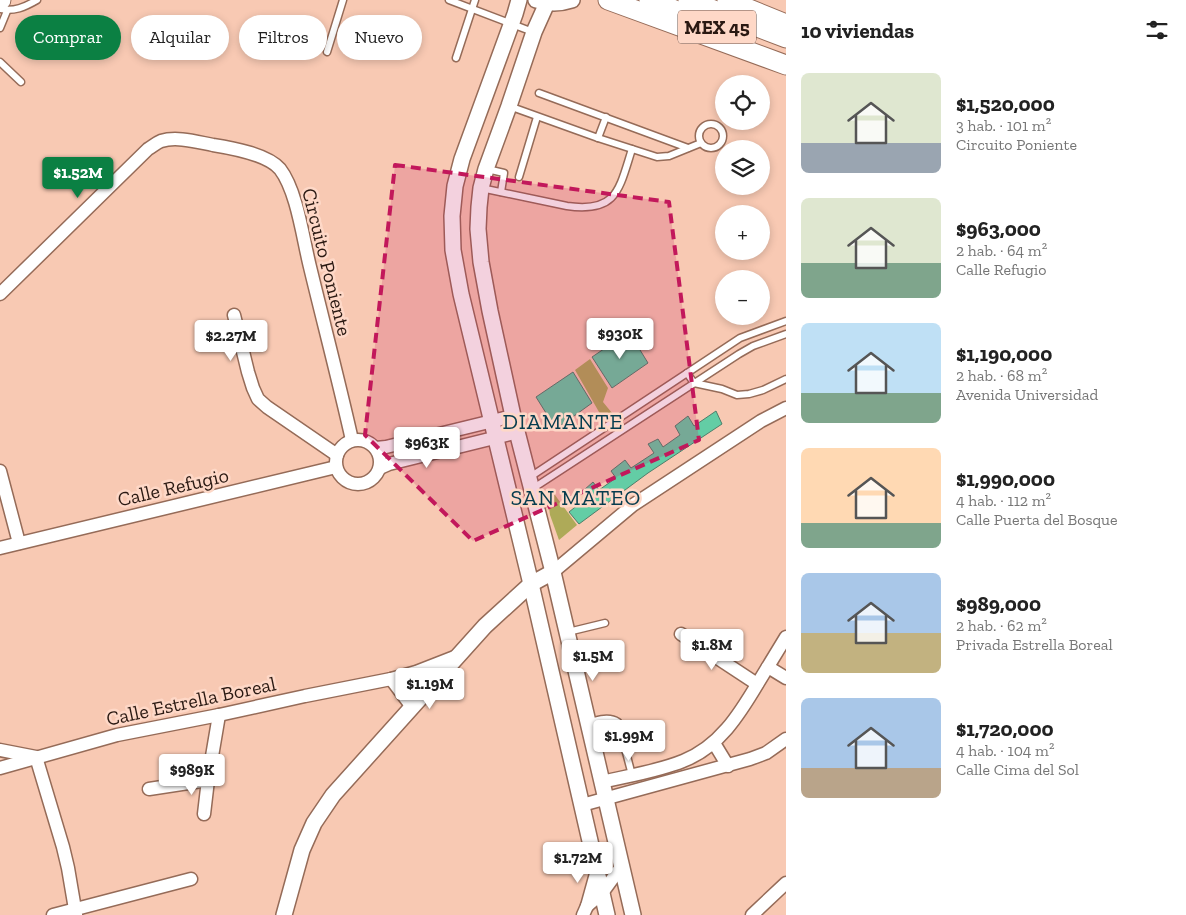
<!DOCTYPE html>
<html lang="es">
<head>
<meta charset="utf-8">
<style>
	:root { --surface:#fff; --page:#f2f2f2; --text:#222; --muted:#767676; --accent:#0b8043 }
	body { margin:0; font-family:"Zilla Slab",serif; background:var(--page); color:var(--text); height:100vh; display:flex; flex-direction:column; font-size:19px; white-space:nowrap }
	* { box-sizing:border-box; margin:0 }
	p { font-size:16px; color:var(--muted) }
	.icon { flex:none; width:28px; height:28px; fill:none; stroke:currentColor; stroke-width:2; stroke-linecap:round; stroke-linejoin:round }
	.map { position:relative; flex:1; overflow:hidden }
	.details { display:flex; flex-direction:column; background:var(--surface); width:400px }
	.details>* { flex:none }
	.top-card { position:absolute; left:15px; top:15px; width:475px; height:45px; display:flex; gap:10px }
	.controls { position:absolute; left:715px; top:75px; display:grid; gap:10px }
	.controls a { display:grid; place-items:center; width:55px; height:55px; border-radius:50%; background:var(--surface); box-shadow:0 2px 8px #0003; font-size:25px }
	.price { position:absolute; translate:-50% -42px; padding:0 11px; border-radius:5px; background:#fff; color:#222; font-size:16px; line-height:32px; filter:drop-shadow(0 1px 2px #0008) }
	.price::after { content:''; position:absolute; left:50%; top:30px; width:15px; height:11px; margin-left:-8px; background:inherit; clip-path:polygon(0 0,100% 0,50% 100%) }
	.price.on { background:var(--accent); color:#fff }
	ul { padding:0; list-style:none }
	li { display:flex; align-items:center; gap:15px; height:125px; padding:0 15px }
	li span { display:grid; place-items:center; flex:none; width:140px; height:100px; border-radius:8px; color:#555 }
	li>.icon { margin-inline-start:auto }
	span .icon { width:60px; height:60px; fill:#fffc; stroke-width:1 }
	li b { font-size:21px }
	h2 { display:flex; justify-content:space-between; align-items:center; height:60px; padding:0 15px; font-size:21px }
	.tag { padding:0 18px; border-radius:22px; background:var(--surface); box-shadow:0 2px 8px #0003; font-size:18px; line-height:45px }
	.tag.on { background:var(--accent); color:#fff }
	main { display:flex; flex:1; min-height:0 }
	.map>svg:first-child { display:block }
	.green { fill:#aeaa58 }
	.building { fill:#63cda5; stroke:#4e7e6a }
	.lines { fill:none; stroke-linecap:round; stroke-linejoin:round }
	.service-casing { stroke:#956b58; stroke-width:9 }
	.minor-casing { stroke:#956b58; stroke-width:15 }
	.tertiary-casing { stroke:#956b58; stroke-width:18 }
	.primary-casing { stroke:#956b58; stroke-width:21 }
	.service { stroke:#fff; stroke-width:6 }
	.minor { stroke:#fff; stroke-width:12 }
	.tertiary { stroke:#fff; stroke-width:15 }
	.primary { stroke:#fff; stroke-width:19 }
	.marked { fill:#c2185b; fill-opacity:0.2; stroke:#c2185b; stroke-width:4; stroke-dasharray:10 6; stroke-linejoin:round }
	.labels { text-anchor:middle; stroke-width:5; stroke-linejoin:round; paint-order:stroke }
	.shield { fill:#fed8c7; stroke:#6a5248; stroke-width:1 }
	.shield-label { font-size:19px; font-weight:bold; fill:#2a1912 }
	.street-label { font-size:20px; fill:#2a1912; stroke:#fed8c7 }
	.quarter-label { font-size:22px; letter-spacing:1px; fill:#063c4e; stroke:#fed8c7 }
</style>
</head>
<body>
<main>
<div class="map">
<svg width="786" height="915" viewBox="0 0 786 915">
	<rect width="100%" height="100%" fill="#f8c9b3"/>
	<g class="green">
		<polygon points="590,359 608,388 603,402 612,413 603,419 575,370"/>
		<polygon points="552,491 577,525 559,540 550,515 547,494"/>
	</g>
	<g class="building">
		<polygon points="629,332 648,363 612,388 592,357"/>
		<polygon points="573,372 592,403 556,429 536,397"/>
		<polygon points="716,411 722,424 648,473 579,524 569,512 589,496 584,490 593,482 599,490 616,478 611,471 625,460 631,468 654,453 648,444 658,439 663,447 680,435 675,426 688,416 694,426"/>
	</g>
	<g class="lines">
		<g class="service-casing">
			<g id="service">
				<polyline points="449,0 533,32"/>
				<path d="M0,9c14,3 25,-2 37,-9"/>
				<polyline points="0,28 7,11"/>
				<polyline points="327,52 343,0"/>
				<polyline points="456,58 475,0"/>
				<polyline points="0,62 21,82"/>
				<polyline points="539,93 688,148"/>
				<polyline points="509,106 598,138 657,157 669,156 701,143"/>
				<circle cx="711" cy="136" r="12"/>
				<polyline points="598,138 606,117"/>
				<polyline points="487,169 504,173 501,192"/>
				<polyline points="519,177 537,117"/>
				<path d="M481,188l86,18c50,7 52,-16 65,-57"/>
				<polyline points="687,373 694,383 722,389 737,395 749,394 763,390 786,379"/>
				<polyline points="530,477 740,338 786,321"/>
				<polyline points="532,489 739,354 753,346 786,334"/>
				<polyline points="568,632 605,623"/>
				<path d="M589,722c10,-2 20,-6 29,0l14,53"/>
			</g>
		</g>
		<g class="minor-casing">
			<g id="minor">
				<path d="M0,294l148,-145c4,-2 8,-6 13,-8 16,-5 36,1 52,4 19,3 54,9 67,24 17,22 23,70 30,98 14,58 29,115 42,173"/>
				<polyline points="234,315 248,372 253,388 258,399 267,407 337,455"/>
				<circle cx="358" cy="462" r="22"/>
				<polyline points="376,448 386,447 513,416"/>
				<polyline points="380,468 389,464 518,432"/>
				<polyline points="0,471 19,543"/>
				<polyline points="0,548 336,467"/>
				<polyline points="553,572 633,505 761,421 786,408"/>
				<polyline points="681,634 757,684"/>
				<polyline points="768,667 786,678"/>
				<polyline points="391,679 412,707"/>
				<polyline points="714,743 728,766"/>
				<polyline points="0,750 36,757 63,847 68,868 76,915"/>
				<polyline points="0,768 117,735 219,715 305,696 391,679 416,672 457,656"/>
				<path d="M602,782c25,-6 57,-11 81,-21 36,-14 56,-46 75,-78 9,-15 19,-31 28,-46"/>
				<polyline points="149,789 208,780"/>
				<polyline points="582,805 750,759 766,753 786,739"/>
				<polyline points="204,814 208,780 219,715"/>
				<polyline points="587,906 602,893 621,867"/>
				<polyline points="53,915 191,879"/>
				<polyline points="583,915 587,906 597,870"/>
				<polyline points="752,915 786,883"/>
			</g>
		</g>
		<g class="tertiary-casing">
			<g id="tertiary">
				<polyline points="519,0 515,14 462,159 455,186 452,216 453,250 461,294 531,584 607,915"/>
				<path d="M536,0c12,4 24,4 36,0"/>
				<polyline points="547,3 534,32 509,106 486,169 481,188 479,207 478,229 481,262 490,311 513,416 553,572 633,915"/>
				<polyline points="284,915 302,850 314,823 333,795 485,626 531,584 553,572"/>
			</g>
		</g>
		<g class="primary-casing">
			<g id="primary">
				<polyline points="608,0 786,65"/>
				<polyline points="649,0 701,20"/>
				<polyline points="688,0 786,38"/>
				<polyline points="727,0 786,24"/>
				<polyline points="0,1 1,0"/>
			</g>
		</g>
		<use href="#service" class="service"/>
		<use href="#minor" class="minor"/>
		<use href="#tertiary" class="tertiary"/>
		<use href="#primary" class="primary"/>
	</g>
	<path class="marked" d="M395,165l274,37 30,238 -226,101 -108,-106z"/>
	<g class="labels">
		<rect class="shield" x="678" y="10.5" width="78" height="33" rx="4"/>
		<g class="shield-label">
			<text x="717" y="34">MEX 45</text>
		</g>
		<g class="street-label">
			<text transform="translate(327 262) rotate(76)" y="7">Circuito Poniente</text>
			<text transform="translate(173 487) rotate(-13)" y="7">Calle Refugio</text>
			<text transform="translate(191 701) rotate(-12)" y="7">Calle Estrella Boreal</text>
		</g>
		<g class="quarter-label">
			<text x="563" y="429">DIAMANTE</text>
			<text x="576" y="505">SAN MATEO</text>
		</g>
	</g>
</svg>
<div class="controls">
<a><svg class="icon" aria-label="locate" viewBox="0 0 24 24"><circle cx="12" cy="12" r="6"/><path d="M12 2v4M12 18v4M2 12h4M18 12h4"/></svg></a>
<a><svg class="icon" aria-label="layers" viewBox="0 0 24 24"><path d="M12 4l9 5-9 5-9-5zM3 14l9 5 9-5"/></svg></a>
<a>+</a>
<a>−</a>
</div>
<b class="price on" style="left:78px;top:199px">$1.52M</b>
<b class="price" style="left:620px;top:360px">$930K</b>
<b class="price" style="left:231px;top:362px">$2.27M</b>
<b class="price" style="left:427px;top:469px">$963K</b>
<b class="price" style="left:712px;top:671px">$1.8M</b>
<b class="price" style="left:593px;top:682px">$1.5M</b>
<b class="price" style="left:430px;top:710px">$1.19M</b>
<b class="price" style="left:629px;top:762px">$1.99M</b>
<b class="price" style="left:192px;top:796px">$989K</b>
<b class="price" style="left:578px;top:884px">$1.72M</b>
<div class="top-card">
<a class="tag on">Comprar</a>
<a class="tag">Alquilar</a>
<a class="tag">Filtros</a>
<a class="tag">Nuevo</a>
</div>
</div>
<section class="details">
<h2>10 viviendas<svg class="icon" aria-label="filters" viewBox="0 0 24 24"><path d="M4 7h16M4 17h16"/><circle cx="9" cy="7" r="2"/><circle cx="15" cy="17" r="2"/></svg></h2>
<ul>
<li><span style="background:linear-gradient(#dfe7d0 70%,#9aa5b1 0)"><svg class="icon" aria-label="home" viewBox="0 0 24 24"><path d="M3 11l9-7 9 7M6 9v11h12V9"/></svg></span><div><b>$1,520,000</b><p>3 hab. · 101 m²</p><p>Circuito Poniente</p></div></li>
<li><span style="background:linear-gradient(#dfe7d0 65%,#7fa58c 0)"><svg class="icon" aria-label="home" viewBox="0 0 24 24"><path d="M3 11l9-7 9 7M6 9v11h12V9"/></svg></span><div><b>$963,000</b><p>2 hab. · 64 m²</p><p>Calle Refugio</p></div></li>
<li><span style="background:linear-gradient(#bfe0f5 70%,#7fa58c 0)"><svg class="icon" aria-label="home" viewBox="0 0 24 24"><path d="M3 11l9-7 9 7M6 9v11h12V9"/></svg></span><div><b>$1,190,000</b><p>2 hab. · 68 m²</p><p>Avenida Universidad</p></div></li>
<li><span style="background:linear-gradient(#ffd9b3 75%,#7fa58c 0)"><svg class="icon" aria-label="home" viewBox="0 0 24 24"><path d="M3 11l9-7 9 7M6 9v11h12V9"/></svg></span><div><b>$1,990,000</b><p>4 hab. · 112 m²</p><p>Calle Puerta del Bosque</p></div></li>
<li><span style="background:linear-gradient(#a9c7e8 60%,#c2b280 0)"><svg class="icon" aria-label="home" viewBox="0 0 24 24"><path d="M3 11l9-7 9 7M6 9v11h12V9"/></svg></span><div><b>$989,000</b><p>2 hab. · 62 m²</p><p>Privada Estrella Boreal</p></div></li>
<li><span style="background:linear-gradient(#a9c7e8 70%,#b9a48a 0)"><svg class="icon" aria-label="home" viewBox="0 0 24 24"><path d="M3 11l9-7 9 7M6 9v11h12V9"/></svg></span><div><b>$1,720,000</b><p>4 hab. · 104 m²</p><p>Calle Cima del Sol</p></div></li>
</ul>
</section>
</main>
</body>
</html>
